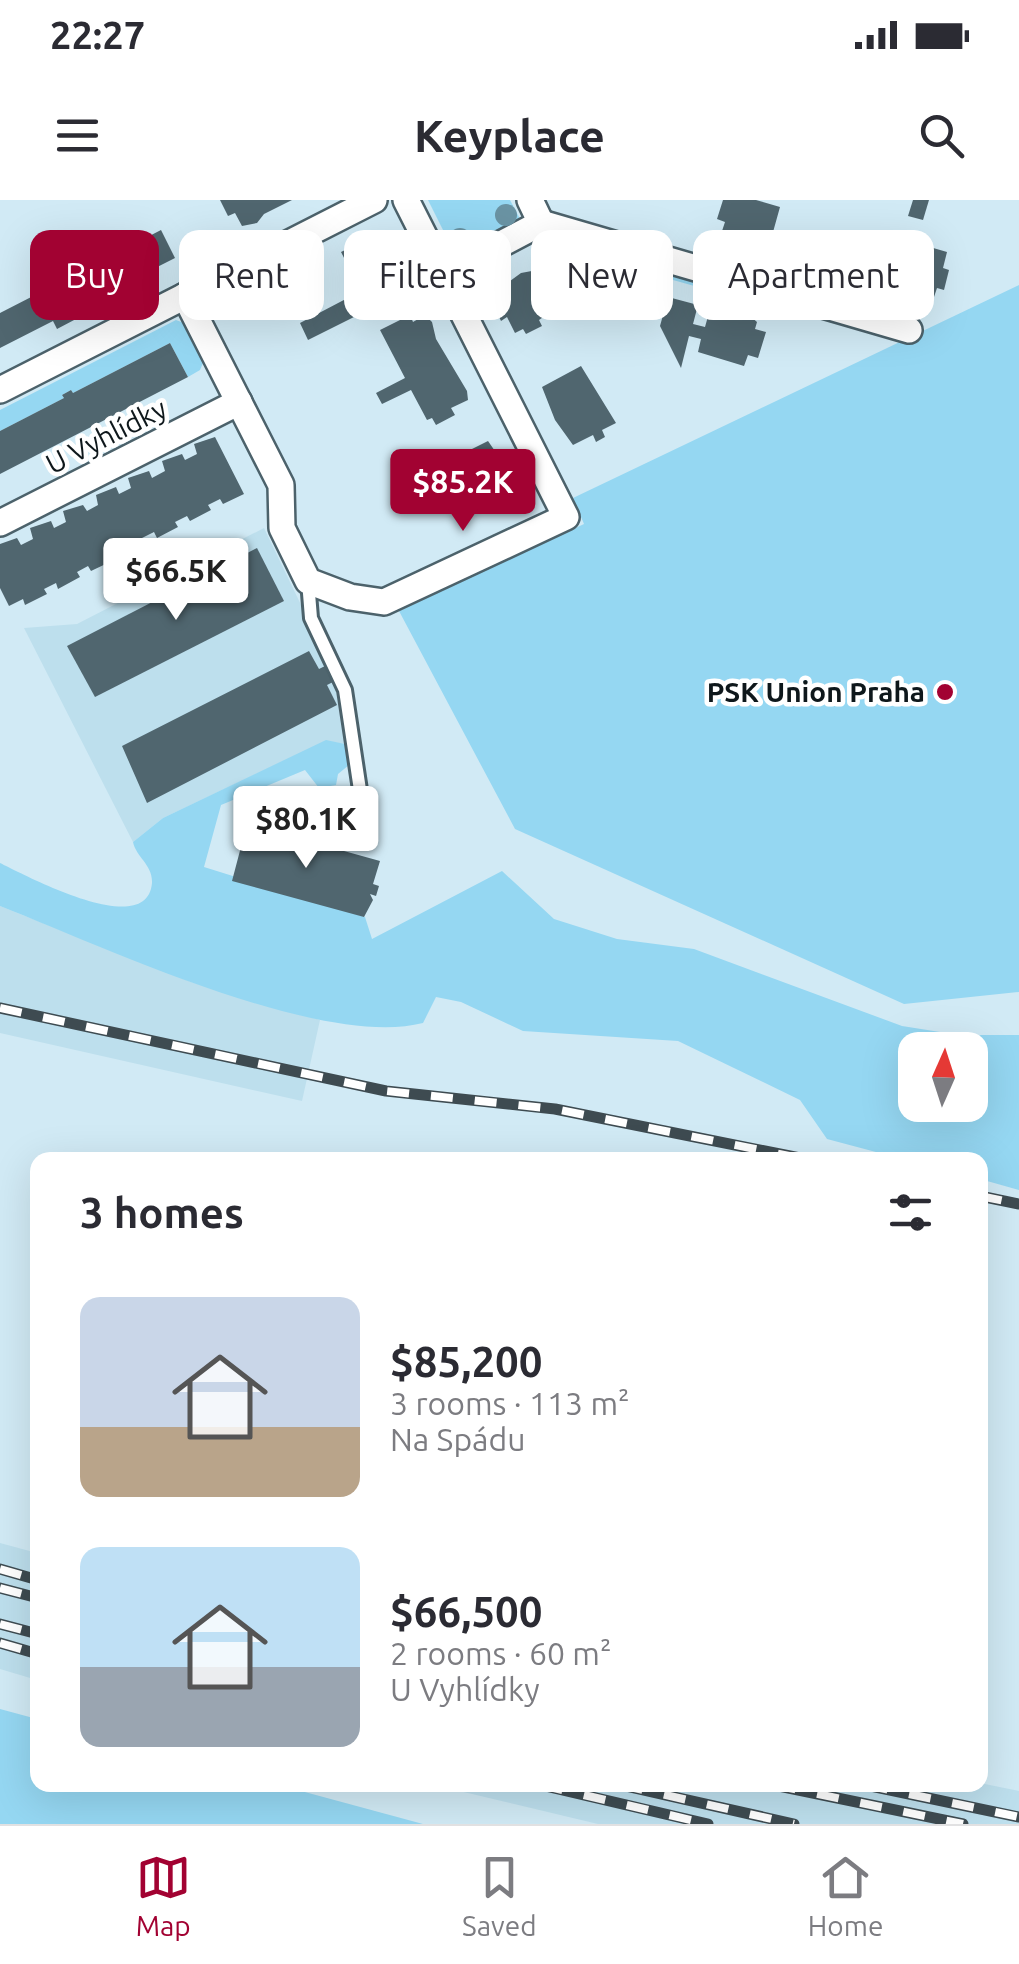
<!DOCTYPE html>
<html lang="en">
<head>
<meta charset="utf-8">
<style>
	:root { --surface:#fff; --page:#f7f7f7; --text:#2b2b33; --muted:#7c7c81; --line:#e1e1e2; --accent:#a20232 }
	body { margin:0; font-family:Ubuntu,sans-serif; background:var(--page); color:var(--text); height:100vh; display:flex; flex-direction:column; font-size:38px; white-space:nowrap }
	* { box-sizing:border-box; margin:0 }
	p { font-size:32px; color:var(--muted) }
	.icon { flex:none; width:55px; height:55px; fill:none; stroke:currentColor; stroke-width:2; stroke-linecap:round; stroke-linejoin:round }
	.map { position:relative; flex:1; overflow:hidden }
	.drawer { position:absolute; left:30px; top:952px; width:958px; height:640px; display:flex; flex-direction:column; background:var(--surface); border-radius:20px; box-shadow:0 10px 40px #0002 }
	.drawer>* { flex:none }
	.hud { position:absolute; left:30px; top:30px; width:960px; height:90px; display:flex; gap:20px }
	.needle { width:65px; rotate:3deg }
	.buttons { position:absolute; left:898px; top:832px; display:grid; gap:20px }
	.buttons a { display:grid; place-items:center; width:90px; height:90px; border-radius:20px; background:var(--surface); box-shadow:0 10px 40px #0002; font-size:50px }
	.price { position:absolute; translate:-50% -85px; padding:0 22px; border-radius:10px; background:#fff; color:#222; font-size:32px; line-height:65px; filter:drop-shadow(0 2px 5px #0008) }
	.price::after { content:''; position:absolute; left:50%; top:60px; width:30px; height:22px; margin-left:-15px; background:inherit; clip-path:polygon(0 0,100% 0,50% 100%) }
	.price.current { background:var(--accent); color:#fff }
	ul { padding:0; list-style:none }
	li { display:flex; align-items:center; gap:30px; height:250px; padding:0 50px }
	li span { display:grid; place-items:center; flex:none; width:280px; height:200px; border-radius:20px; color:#555 }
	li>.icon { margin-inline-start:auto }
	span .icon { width:120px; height:120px; fill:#fffc; stroke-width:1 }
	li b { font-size:42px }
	h2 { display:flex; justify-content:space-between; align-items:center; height:120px; padding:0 50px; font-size:42px }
	.tag { padding:0 35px; border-radius:20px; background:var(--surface); box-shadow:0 10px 40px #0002; font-size:35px; line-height:90px }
	.tag.current { background:var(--accent); color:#fff }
	.status { display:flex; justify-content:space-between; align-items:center; height:70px; padding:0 50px; background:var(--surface); direction:ltr }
	.status svg { height:28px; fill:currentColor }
	header { display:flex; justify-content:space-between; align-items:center; height:130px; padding:0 50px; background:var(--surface); font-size:45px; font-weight:700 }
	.dock { display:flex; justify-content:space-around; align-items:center; height:140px; border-top:2px solid var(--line); background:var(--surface); font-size:28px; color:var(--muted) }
	.dock a { display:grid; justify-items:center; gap:5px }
	.dock .current { color:var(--accent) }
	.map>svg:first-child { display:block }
	.built { fill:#bddfed }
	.green { fill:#95d7f2; fill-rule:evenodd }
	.building { fill:#50666f }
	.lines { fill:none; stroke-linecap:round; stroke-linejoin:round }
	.service-casing { stroke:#4c626b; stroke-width:18 }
	.minor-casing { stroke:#4c626b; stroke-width:30 }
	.service { stroke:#fff; stroke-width:12 }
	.minor { stroke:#fff; stroke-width:25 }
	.rail-casing { stroke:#3e4b51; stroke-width:11 }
	.rail { stroke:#fff; stroke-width:8; stroke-dasharray:22; stroke-linecap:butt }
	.tree { fill:#6a93a3 }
	.poi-dot { fill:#a20232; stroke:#fff; stroke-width:4 }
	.labels { text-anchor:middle; stroke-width:9; stroke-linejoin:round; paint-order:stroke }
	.street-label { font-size:28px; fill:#0e171b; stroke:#fff }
	.poi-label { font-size:28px; font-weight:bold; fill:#0e171b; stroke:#fff; text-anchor:end }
</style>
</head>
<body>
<div class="status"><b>22:27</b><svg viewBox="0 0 49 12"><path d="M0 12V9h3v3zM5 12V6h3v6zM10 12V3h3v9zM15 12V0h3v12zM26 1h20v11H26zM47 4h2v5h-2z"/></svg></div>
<header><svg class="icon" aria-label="menu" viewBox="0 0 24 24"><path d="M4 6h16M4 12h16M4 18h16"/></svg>Keyplace<svg class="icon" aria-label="search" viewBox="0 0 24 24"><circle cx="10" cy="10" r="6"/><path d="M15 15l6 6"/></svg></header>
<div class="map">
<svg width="1019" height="1624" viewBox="0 0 1019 1624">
	<rect width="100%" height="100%" fill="#d1eaf5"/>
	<g class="built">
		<polygon points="264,328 341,488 345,544 326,541 163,618 133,642 24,428 77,424"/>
		<polygon points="0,706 191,782 320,820 302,901 0,833"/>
		<polygon points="0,1343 37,1353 37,1480 0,1469"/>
		<polygon points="980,1583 1019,1591 1019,1624 598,1624 434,1585"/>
	</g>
	<g class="green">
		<polygon points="428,0 510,0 520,19 454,52"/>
		<polygon points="554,40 764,98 762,105 552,46"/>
		<polygon points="1019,85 1019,792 904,804 515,629 399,411 584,324 573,298"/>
		<polygon points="176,120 184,123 203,163 200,170 188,177 170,143 73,193 71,190 62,195 64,198 0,231 0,210"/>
		<path d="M326,540l19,4 4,21 -11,9 -2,11 -17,3 -14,-18 -84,35 -17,62 161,50 7,22 130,-68 52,48 63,20 77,10 208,77 57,9h60v155l-39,-11v-19h-74l-79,-21 -27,-39 -122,-59 -155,-10 -62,-29 -25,-5 -13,26c-103,26 -321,-77 -423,-117v-43c25,12 147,78 152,20 1,-18 -16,-26 -19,-41l30,-24zM915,850h55v55h-55z"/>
		<polygon points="0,1509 37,1519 38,1585 279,1585 423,1624 0,1624"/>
	</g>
	<g class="building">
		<polygon points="220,0 292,0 264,14 257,23 242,26 235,13 228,16"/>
		<polygon points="723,0 756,0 780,7 768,50 720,37 725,22 717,19"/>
		<polygon points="913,0 929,0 923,20 908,16"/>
		<polygon points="161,30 175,58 90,101 72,65 121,39 126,48"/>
		<polygon points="367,30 371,37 382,31 390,39 403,75 363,95 370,109 308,140 300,123 361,91 341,52 353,46 349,39"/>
		<polygon points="885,34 947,52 943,68 949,70 944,90 937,88 934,97 872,79 874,71 867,69 873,48 880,50"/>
		<polygon points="561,64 570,80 563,84 570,98 539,120 542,126 526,134 523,129 515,133 507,117 501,121 494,106 500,103 495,92 521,73 537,70 540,75"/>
		<polygon points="54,77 76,119 57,129 53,121 0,148 0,113 39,93 36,87"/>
		<polygon points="668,97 698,105 693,124 705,127 710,109 750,116 757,122 755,129 766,132 758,158 748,155 744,166 698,152 701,139 689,136 681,168 660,126"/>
		<polygon points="410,115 413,122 425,115 432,122 436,139 467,191 468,200 451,208 455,215 436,225 432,218 427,220 411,190 382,204 376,193 405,178 380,130"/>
		<polygon points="170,143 188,177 0,274 0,231 64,198 62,195 71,190 73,193"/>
		<polygon points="581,166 616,223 602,230 605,237 596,242 593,235 573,245 555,220 542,187"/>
		<polygon points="215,237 244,294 223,304 220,299 208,305 211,310 190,321 187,316 175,322 178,327 157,338 154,332 142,338 145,344 124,355 121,349 110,356 112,361 91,371 88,366 77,372 80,377 58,389 56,383 44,389 47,394 25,405 23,399 9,406 0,388 0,344 17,338 21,345 33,339 30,328 51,321 54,328 66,322 63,311 83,305 87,311 98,305 96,295 116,287 119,294 131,288 128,278 149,271 152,278 165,271 162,261 182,254 185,260 197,254 194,244"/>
		<polygon points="488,241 508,270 510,283 490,293 493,300 485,304 481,298 469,304 448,261"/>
		<polygon points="257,348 284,401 95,497 67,446"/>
		<polygon points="309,451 319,469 325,466 333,482 327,485 337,505 147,603 122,546"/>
		<polygon points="247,624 380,661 373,684 379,686 376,696 370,694 373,700 364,717 232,681"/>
	</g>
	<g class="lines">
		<g class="service-casing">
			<polyline id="service" points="308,381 311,418 345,490 363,610"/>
		</g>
		<g class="minor-casing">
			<g id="minor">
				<polyline points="541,23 909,130"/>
				<polyline points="444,74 541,23 530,0"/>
				<polyline points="185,96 281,285 282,328 308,381 350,397 384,402 566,317 406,0"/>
				<polyline points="0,190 374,0"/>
				<polyline points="0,323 239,202"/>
			</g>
		</g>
		<use href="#service" class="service"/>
		<use href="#minor" class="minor"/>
		<g class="rail-casing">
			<g id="rail">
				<polyline points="0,808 386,891 555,909 810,960"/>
				<polyline points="980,996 1019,1004"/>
				<polyline points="0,1369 38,1380"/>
				<polyline points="0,1388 38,1398"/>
				<polyline points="0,1424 38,1434"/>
				<polyline points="0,1443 38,1454"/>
				<polyline points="541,1585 708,1624"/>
				<polyline points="621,1585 794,1624"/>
				<polyline points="774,1585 963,1624"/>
				<polyline points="866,1585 1019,1617"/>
			</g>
		</g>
		<use href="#rail" class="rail"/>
	</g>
	<g class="tree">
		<circle cx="506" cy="15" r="11"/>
		<circle cx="460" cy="39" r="11"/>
	</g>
	<circle class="poi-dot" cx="945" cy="492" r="10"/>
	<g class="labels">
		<g class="street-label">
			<text transform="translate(106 236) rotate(-27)" y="10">U Vyhlídky</text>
		</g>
		<g class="poi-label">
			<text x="925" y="502">PSK Union Praha</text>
		</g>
	</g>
</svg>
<div class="buttons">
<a><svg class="needle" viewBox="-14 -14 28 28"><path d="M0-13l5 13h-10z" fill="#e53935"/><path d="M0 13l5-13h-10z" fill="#7c7c81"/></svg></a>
</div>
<b class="price current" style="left:463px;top:334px">$85.2K</b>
<b class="price" style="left:176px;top:423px">$66.5K</b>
<b class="price" style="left:306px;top:671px">$80.1K</b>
<div class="hud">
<a class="tag current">Buy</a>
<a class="tag">Rent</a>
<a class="tag">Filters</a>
<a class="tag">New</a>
<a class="tag">Apartment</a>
</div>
<section class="drawer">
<h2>3 homes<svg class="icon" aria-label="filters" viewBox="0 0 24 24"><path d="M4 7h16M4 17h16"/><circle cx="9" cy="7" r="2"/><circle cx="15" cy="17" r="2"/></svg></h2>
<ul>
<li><span style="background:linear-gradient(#c9d6e8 65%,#b9a48a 0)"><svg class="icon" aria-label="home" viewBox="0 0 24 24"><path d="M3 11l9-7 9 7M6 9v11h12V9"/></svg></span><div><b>$85,200</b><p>3 rooms · 113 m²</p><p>Na Spádu</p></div></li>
<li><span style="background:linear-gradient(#bfe0f5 60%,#9aa5b1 0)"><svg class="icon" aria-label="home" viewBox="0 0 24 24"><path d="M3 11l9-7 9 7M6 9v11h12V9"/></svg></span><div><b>$66,500</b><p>2 rooms · 60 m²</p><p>U Vyhlídky</p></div></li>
</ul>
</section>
</div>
<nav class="dock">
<a class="current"><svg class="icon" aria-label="map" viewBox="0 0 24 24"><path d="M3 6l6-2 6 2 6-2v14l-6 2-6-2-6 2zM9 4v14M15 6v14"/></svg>Map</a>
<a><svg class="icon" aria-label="saved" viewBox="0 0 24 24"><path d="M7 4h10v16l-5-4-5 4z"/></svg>Saved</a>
<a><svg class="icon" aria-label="home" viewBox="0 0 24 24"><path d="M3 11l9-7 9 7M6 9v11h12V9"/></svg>Home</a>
</nav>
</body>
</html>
